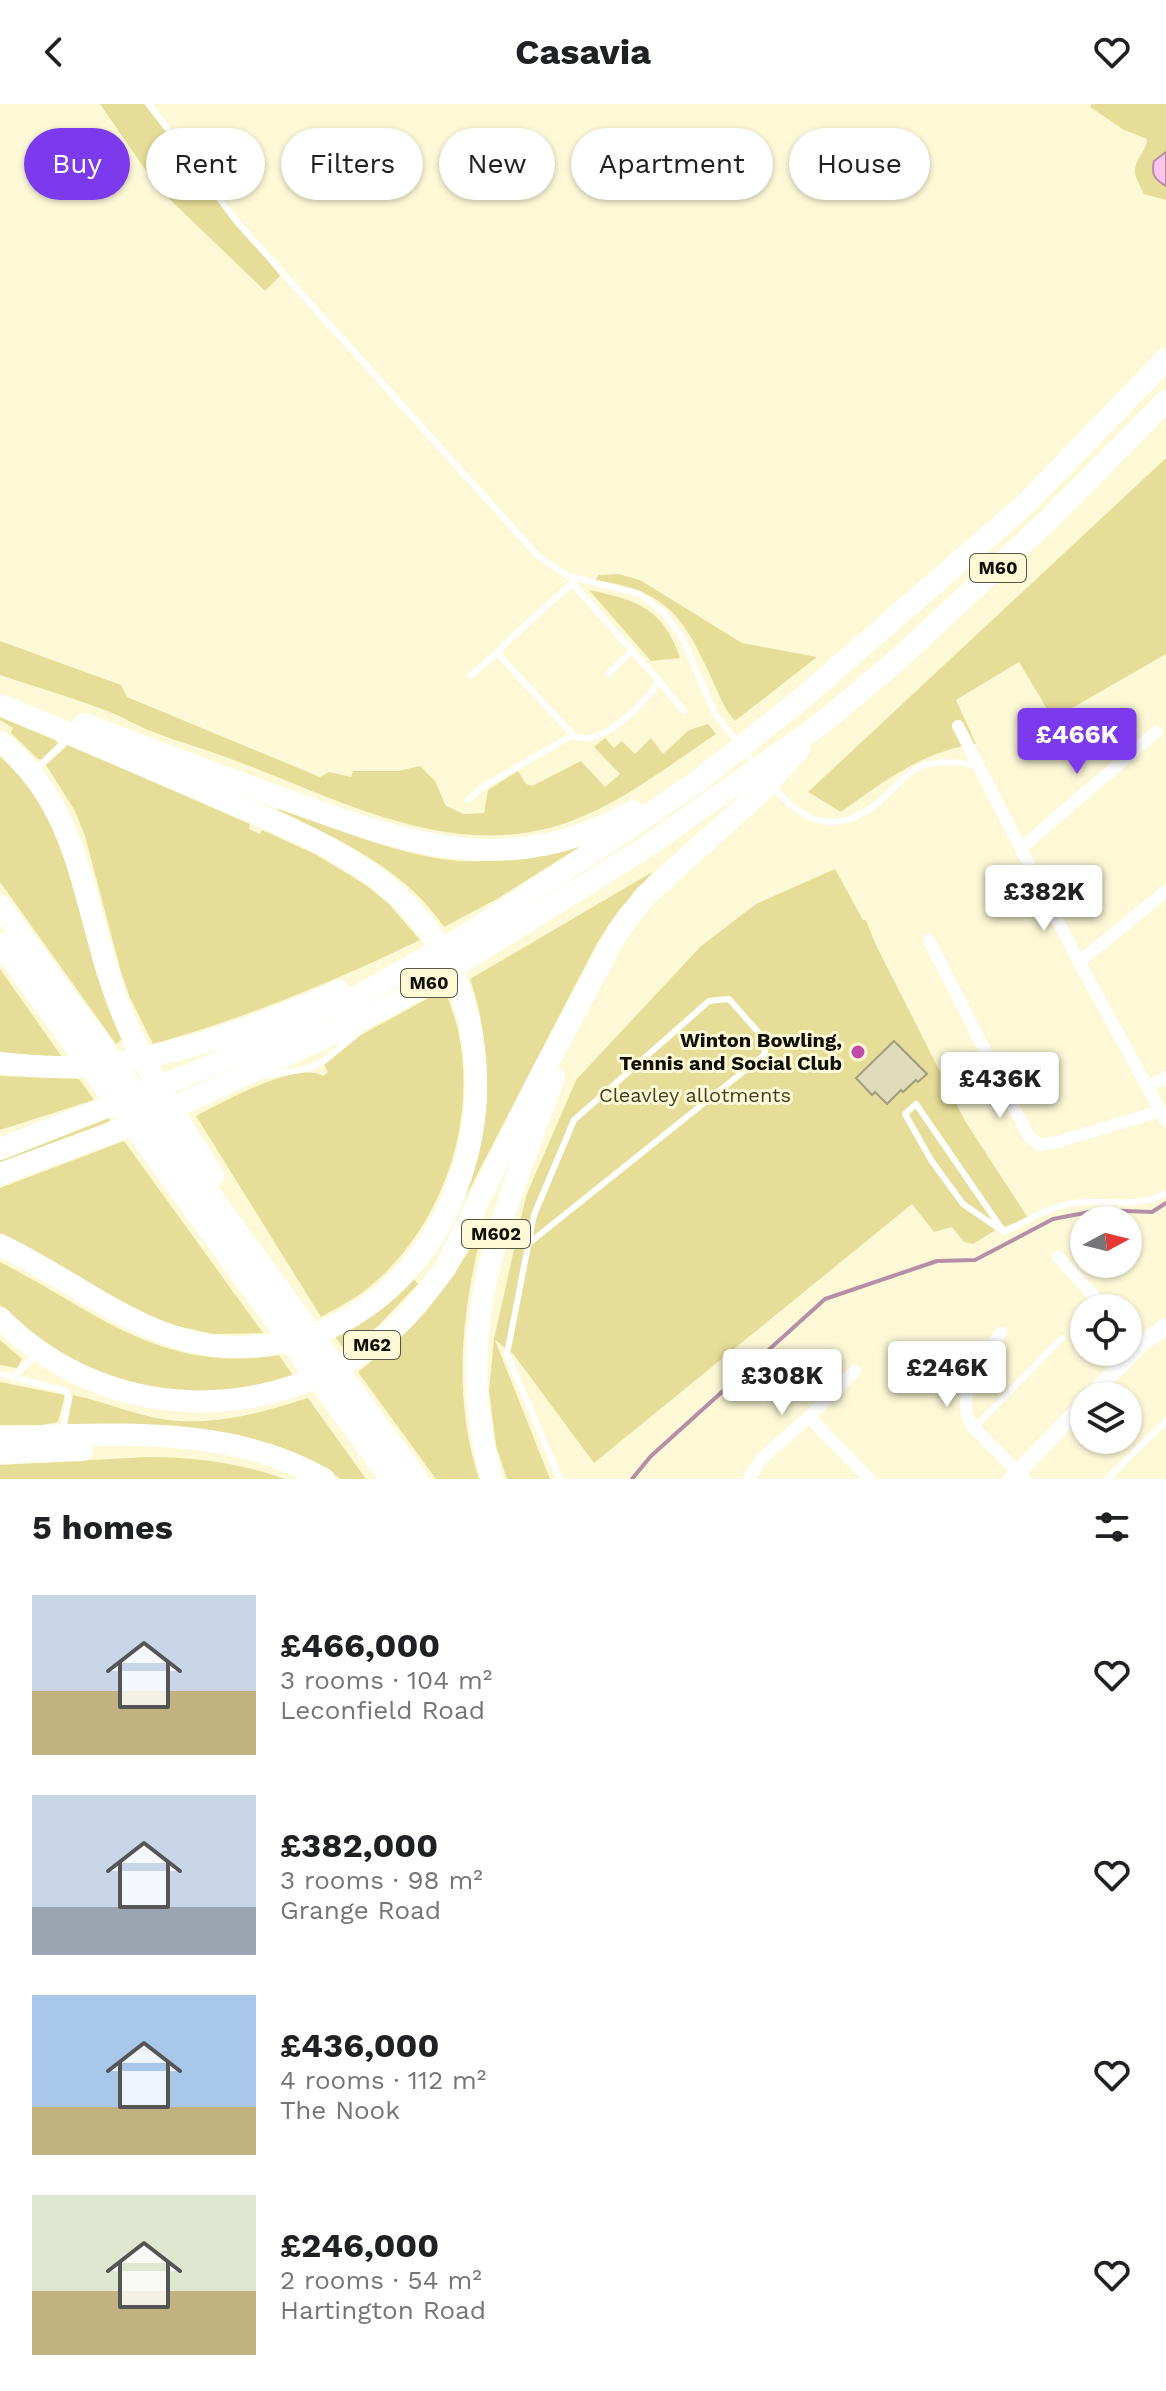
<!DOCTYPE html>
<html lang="en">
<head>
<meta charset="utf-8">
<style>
	:root { --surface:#fff; --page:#f2f2f2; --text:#202124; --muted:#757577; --accent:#7c3aed }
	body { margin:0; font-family:"Work Sans",sans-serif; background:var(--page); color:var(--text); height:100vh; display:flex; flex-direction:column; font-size:30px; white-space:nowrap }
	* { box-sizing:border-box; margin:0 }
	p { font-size:26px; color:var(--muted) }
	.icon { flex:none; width:44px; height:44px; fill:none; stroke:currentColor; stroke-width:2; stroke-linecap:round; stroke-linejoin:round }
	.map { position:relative; height:1375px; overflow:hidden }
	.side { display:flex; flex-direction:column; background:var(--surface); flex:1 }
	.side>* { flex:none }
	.hud { position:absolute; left:24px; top:24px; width:1118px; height:72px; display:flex; gap:16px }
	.needle { width:52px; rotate:83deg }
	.tools { position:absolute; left:1070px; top:1102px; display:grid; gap:16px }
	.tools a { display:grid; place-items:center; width:72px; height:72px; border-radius:50%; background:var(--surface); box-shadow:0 2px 6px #0004; font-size:40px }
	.price { position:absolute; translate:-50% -68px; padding:0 18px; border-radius:8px; background:#fff; color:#222; font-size:26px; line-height:52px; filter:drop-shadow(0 2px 4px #0008) }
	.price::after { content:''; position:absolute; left:50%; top:48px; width:24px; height:18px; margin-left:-12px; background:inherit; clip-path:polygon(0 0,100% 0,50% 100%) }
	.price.current { background:var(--accent); color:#fff }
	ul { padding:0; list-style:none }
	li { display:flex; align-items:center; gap:24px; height:200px; padding:0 32px }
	li span { display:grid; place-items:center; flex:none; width:224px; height:160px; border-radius:0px; color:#555 }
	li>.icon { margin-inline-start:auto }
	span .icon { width:96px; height:96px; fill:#fffc; stroke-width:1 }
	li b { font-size:34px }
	h2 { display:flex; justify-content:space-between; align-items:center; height:96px; padding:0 32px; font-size:34px }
	.pill { padding:0 28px; border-radius:36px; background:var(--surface); box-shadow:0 2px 6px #0004; font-size:28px; line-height:72px }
	.pill.current { background:var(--accent); color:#fff }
	header { display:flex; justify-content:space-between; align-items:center; height:104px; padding:0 32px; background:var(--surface); font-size:36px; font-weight:700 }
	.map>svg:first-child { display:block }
	.green { fill:#e6de98 }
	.water { fill:#fcc5ed; stroke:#b58ea7; stroke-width:2 }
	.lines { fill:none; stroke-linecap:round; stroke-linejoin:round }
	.stream { stroke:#b58ea7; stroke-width:4 }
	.building { fill:#e0dcbb; stroke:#a19d7e; stroke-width:2 }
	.service { stroke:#fff; stroke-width:6 }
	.minor { stroke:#fff; stroke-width:12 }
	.secondary { stroke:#fff; stroke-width:16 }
	.motorway { stroke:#fff; stroke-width:22 }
	.poi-dot { fill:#bf4ca7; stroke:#fdf9d7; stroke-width:3 }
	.labels { text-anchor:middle; stroke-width:6; stroke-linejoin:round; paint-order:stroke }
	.shield { fill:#fdf9d7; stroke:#575543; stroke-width:2 }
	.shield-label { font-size:18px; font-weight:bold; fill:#100f04 }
	.poi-label { font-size:20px; font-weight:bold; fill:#100f04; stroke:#fdf9d7; text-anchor:end }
	.park-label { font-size:20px; fill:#423e1c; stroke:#fdf9d7 }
</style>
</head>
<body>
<header><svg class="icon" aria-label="back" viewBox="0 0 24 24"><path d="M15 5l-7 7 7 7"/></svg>Casavia<svg class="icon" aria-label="heart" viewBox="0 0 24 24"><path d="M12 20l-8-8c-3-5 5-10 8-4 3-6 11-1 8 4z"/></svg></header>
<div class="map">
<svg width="1166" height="1375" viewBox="0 0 1166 1375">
	<rect width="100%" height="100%" fill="#fdf9d7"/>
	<g class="green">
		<polygon points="100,0 144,0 280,172 265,187 158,84"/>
		<path d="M1091,0h75v48l-10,28 10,6v14l-22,-6c-3,-6 -8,-15 -9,-21 -1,-14 12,-22 12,-34l-23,-9 -34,-23z"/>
		<path d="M1166,354v196l-113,65 -34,-57 -63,38 20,44c-53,7 -92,37 -135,68l-33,-20z"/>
		<path d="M618,470l22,6 102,63 75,14 -82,64c-11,-12 -17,-29 -24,-44 -28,-62 -45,-86 -116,-97l4,-5z"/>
		<path d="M589,486c48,10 74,18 91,68l-29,3z"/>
		<path d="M0,537l121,44 6,12 193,80 9,-5 22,5 2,-6h45l22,-5 15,15 11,25 18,8 20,-1 4,-23 30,-19 8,13 6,2 49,-25 24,26 15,-13 -26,-27 11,-9 9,10 8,-7 13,13 16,-16 12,16 26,-24 19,-6 8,10c-51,34 -103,76 -163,93 -109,30 -214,-27 -314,-65 -30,-12 -61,-20 -91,-32 -12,-5 -22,-11 -33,-16 -37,-15 -77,-26 -115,-39z"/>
		<polygon points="0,612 55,635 58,640 43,656 38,655 11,629 13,624 0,616"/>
		<path d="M68,641l182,79 -1,5 11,5 2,-4 53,24 51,31 23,19 31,36c-87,42 -174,78 -267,104l-23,-46 -9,-26 -36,-136 -10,-25 -29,-46z"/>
		<polygon points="0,651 33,687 60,736 97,872 122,935 116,940 0,778"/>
		<path d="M278,703c60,22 149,62 214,53 36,-4 73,-17 108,-26l-103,65 -53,28c-40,-59 -105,-87 -166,-117z"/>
		<polygon points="835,765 863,816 866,816 875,839 965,1017 1028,1114 994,1127 973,1140 964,1138 952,1123 934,1128 912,1100 594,1359 514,1251 495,1236 550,1375 507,1375 496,1342 489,1287 494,1235 526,1092 576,976 701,842 756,800"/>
		<path d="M654,767l-35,39 -22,33 -132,255c24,-73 30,-145 5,-219z"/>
		<polygon points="0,865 62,953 0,950"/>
		<path d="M445,885c4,14 10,27 13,41 20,91 -15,194 -85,254 -16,14 -34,23 -52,33l-125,-201c25,-13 102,-56 127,-40l5,-4 -4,-7 37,-30z"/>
		<polygon points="0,972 79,975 94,996 0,1026"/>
		<polygon points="108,1014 112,1020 0,1060 0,1052"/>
		<polygon points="124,1037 263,1229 213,1230 163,1219 0,1133 0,1084"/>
		<path d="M479,1130l2,1c-20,82 -28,163 -2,244h-43l-78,-107c55,-42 87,-79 121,-138z"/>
		<path d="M0,1158c98,50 160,112 279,93l15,22c-93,30 -178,15 -258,-39 -13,-9 -24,-22 -36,-33z"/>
		<polygon points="413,1174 418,1180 378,1222 345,1247 335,1232 376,1208"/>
		<polygon points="0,1236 22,1255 17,1264 0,1261"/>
		<polygon points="0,1278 65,1291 58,1318 43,1321 0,1321"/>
		<path d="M73,1291c28,6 55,17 83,23 52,10 102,-4 152,-20l58,81h-25l-26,-15 -248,-38 -1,-3z"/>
		<path d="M147,1353c49,0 92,6 138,22h-285v-14z"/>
	</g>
	<path class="water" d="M1166,48v34c-12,-7 -15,-12 -12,-25z"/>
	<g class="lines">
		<polyline class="stream" points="632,1375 651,1352 825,1195 937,1157 975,1156 1053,1115 1100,1106 1152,1108 1166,1099"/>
	</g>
	<polygon class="building" points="894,937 927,970 918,978 916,976 903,988 901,986 887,1000 875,988 872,991 856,974"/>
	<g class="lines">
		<g class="service">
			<polyline points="149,0 236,117 538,452 568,472 640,490 663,508 682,533 715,610 754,659"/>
			<path d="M572,479l87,98c-12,21 -61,70 -86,54l-76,-82 10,-11c23,-21 47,-43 71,-64"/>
			<polyline points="609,569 633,546"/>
			<polyline points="470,572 497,549"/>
			<polyline points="659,577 684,607"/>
			<polyline points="35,666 67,635"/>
			<path d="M771,680c28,35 60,52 100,24 17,-12 29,-30 47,-40 18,-9 42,-6 60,-2"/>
			<polyline points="468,696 484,682 573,631"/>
			<polyline points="265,972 310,964 325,956 360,927"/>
			<polygon points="916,1000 1004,1128 963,1100 931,1056 905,1010"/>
			<path d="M1004,1128c22,-11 45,-25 70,-29 30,-4 65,6 92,-10"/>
			<polyline points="528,1140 764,951 767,938 729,895 709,897 574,1016 534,1111 507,1250 560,1375"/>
			<polyline points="0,1270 66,1287 69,1295 63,1326"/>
			<polyline points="12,1274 36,1251"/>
			<polyline points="974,1324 1062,1234"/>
			<polyline points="1107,1375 1166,1317"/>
		</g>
		<g class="minor">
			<polyline points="958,622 1079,858 1166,1017"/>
			<polyline points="1021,744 1156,628"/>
			<polyline points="929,836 1028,1031 1039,1041 1057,1038 1161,1007"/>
			<polyline points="1079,858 1166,787"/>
			<polyline points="1147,983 1166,973"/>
			<polyline points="1058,1153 1105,1204"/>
			<polyline points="1128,1228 1140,1241"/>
			<path d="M1001,1229c-19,24 -50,67 -27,95l51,51"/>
			<polyline points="809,1313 869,1375"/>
			<polyline points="749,1375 761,1355 809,1313 855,1267"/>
		</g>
		<g class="secondary">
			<polyline points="1091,1292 1140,1241 1166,1222"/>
			<polyline points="1011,1375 1084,1300"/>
		</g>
		<g class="motorway">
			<path d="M0,601c75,31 150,62 224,95 63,27 133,54 182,104 143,147 56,435 -161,443 -96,3 -163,-64 -245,-102"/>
			<path d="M84,620c68,26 136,52 205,77 122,44 221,79 344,10"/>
			<path d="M0,638c84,66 84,176 121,268 23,59 59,112 92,166"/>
			<polyline points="0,802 417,1375"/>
			<polyline points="0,839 391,1375"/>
			<path d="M0,959c20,2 41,4 61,4 94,-1 193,-39 278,-76"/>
			<polyline points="0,1045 188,971 268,937 349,897 465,832 632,722 698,677 800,596 1027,399 1166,255"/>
			<polyline points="0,1070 108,1030 199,992 339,927 417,886 646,743 821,620 895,558 1047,417 1166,297"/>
			<path d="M0,1214c105,106 270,110 385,18 24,-19 43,-45 61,-69l91,-184 81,-152 27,-35 112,-101 42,-46"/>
			<path d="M0,1333c108,-2 227,-14 324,42"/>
			<polyline points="0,1349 82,1346"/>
			<path d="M492,1375c-44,-153 12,-262 62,-402"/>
		</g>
	</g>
	<circle class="poi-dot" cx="858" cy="948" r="8"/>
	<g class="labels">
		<g class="shield">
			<rect x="970" y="450" width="56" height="28" rx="6"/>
			<rect x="401" y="865" width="56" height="28" rx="6"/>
			<rect x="462" y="1116" width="68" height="28" rx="6"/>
			<rect x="344" y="1227" width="56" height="28" rx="6"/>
		</g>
		<g class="shield-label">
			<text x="998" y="470">M60</text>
			<text x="429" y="885">M60</text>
			<text x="496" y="1136">M602</text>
			<text x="372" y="1247">M62</text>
		</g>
		<g class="poi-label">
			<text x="842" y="943">Winton Bowling,<tspan x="842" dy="23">Tennis and Social Club</tspan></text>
		</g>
		<g class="park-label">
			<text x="695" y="998">Cleavley allotments</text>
		</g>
	</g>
</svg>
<div class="tools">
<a><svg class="needle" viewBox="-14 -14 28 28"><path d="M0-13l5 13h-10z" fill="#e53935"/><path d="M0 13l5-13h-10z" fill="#757577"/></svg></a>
<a><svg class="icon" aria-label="locate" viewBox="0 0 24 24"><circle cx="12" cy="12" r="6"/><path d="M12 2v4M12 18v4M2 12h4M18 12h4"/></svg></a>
<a><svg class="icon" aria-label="layers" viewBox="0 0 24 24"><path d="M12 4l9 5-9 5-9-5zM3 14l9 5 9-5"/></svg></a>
</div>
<b class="price current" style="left:1077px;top:672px">£466K</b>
<b class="price" style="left:1044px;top:829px">£382K</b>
<b class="price" style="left:1000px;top:1016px">£436K</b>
<b class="price" style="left:947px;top:1305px">£246K</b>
<b class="price" style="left:782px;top:1313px">£308K</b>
<div class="hud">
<a class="pill current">Buy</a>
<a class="pill">Rent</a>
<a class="pill">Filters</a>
<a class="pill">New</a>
<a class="pill">Apartment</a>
<a class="pill">House</a>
</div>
</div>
<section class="side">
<h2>5 homes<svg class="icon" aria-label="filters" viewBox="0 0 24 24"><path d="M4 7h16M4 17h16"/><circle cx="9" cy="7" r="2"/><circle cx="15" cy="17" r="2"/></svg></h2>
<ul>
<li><span style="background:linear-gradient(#c9d6e8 60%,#c2b280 0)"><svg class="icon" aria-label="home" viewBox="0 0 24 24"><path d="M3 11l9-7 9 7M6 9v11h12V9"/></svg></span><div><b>£466,000</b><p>3 rooms · 104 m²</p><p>Leconfield Road</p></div><svg class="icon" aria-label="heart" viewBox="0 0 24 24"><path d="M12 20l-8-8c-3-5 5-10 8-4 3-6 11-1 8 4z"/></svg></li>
<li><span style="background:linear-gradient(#c9d6e8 70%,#9aa5b1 0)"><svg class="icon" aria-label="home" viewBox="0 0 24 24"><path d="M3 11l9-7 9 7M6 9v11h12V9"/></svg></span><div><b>£382,000</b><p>3 rooms · 98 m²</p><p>Grange Road</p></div><svg class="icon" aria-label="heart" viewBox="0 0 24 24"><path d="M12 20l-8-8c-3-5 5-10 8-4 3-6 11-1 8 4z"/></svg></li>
<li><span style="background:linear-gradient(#a9c7e8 70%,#c2b280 0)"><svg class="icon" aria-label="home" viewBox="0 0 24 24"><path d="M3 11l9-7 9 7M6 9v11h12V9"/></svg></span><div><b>£436,000</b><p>4 rooms · 112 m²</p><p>The Nook</p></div><svg class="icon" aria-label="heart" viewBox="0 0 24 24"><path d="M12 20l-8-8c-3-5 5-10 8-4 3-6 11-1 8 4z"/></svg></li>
<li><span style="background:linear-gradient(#dfe7d0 60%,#c2b280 0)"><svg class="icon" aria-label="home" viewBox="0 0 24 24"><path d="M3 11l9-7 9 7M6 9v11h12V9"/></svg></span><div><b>£246,000</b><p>2 rooms · 54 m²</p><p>Hartington Road</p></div><svg class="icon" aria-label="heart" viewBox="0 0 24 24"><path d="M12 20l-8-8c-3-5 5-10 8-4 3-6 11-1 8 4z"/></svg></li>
</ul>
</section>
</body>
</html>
